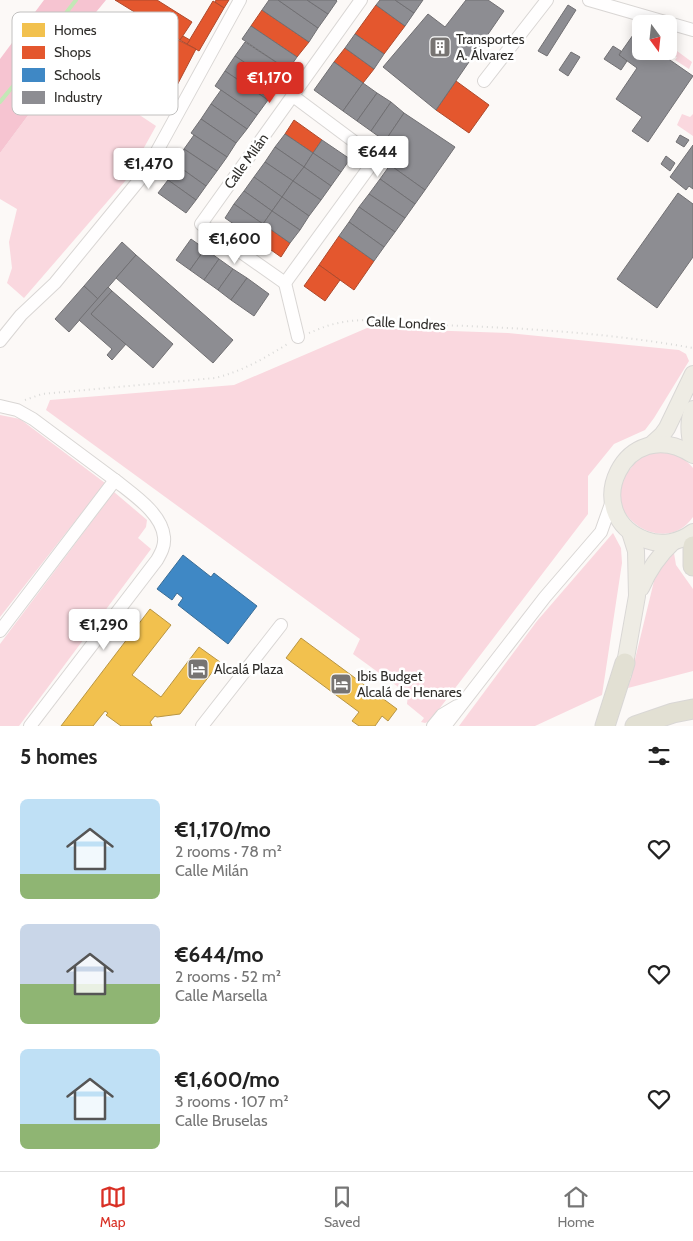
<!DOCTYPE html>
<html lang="en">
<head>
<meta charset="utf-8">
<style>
	:root { --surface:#fff; --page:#f2f2f2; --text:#222; --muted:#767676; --line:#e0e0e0; --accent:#d93025 }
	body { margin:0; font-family:Cabin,sans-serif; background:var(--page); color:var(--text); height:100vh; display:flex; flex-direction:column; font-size:19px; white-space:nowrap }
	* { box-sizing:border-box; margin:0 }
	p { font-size:16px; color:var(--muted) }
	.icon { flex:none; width:28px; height:28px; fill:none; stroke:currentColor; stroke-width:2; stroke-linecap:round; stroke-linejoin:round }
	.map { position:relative; height:726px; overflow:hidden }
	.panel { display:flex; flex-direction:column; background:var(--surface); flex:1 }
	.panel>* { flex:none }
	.needle { width:32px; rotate:165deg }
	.tools { position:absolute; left:632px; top:15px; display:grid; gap:10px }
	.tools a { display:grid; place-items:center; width:45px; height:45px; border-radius:8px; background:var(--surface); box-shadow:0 2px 12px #0003; font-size:25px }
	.price { position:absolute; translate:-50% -42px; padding:0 11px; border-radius:5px; background:#fff; color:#222; font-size:16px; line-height:32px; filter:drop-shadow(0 1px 2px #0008) }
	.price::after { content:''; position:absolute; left:50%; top:30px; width:15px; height:11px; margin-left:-8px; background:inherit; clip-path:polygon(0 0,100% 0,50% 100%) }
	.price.on { background:var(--accent); color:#fff }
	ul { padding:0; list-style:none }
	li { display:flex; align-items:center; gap:15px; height:125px; padding:0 20px }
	li span { display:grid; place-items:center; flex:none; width:140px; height:100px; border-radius:8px; color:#555 }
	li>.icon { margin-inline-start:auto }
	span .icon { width:60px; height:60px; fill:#fffc; stroke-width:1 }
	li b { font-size:21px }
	h2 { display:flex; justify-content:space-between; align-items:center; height:60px; padding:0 20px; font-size:21px }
	.tabs { display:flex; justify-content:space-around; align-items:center; height:70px; border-top:1px solid var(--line); background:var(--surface); font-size:14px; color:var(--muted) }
	.tabs a { display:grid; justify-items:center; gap:2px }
	.tabs .on { color:var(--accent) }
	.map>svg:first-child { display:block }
	.green { fill:#fad8df }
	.forest { fill:#f6c4d1 }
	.homes { fill:#f2c14e; stroke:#b89543 }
	.shops { fill:#e4572e; stroke:#ae4a2d }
	.schools { fill:#3f88c5; stroke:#3a6d96 }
	.industry { fill:#8d8d92; stroke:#717073 }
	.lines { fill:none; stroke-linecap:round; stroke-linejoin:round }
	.stream { stroke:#c3e8b6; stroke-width:4 }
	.minor-casing { stroke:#d9d6d4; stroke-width:14 }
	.major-casing { stroke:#d9d7d5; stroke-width:18 }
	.highway-casing { stroke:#d9d7d5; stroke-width:21 }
	.path { stroke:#dadad8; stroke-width:2; stroke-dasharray:1 4; stroke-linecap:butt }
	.minor { stroke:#fffefe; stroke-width:12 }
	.major { stroke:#eeece4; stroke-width:16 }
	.highway { stroke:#e2e0d3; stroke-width:19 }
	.labels { text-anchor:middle; stroke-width:5; stroke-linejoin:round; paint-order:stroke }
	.poi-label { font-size:14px; fill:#2f2d2a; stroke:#fff; text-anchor:start }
	.street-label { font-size:14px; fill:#2f2d2a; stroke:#fff }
	.key { fill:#fff; stroke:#c1c0bf; stroke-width:1 }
	.key-label { font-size:14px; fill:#2f2d2a }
</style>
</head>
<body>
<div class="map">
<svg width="693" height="726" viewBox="0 0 693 726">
	<rect width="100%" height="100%" fill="#fcf9f7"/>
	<g class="green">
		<polygon points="677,51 692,62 689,69 675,60 677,57 674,56"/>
		<polygon points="64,67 87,80 156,126 126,180 24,298 7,283 12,268 9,242 17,209 0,199 0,153"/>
		<polygon points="682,114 690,117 693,114 693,136 677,125"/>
		<polygon points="367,328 508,333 679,350 686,354 689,361 654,418 645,430 614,444 588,476 588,514 430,721 425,723 421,722 424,718 407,704 408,694 353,654 360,639 46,410 50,400 234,385"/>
		<polygon points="0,415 20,419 105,483 0,617"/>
		<path d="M651,452c17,0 31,2 42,16v49c-29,43 -98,-6 -65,-45 8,-11 11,-15 23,-20z"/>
		<polygon points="114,492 147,520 146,527 138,538 151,549 19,726 0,726 0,644"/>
		<polygon points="613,533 621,548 622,563 602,695 535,726 459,726 537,621"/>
		<polygon points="674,553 676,565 693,589 693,671 628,688 655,577 666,557"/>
	</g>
	<polygon class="forest" points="44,0 106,0 92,17 64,67 0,153 0,59"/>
	<g class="homes">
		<polygon points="150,609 171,625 132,675 161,697 199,647 220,662 180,714 157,717 155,716 150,722 152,726 121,726 106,715 108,713 105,711 93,726 61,726"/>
		<polygon points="301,638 397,709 388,721 382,716 375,726 359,726 352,721 359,712 286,658"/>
	</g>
	<g class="shops">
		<polygon points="115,0 157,0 192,22 180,40"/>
		<polygon points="216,0 229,0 224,8 215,2"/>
		<polygon points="213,1 224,8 199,51 187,44"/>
		<polygon points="376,5 405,26 384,54 355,34"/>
		<polygon points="262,10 309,42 297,57 251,26"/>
		<polygon points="183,36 190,40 187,44 180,40"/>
		<polygon points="176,39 196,49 173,93 154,82"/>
		<polygon points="345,48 374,69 363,83 334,62"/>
		<polygon points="456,81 489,105 469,133 436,110"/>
		<polygon points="294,120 322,140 313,153 285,134"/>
		<polygon points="263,224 290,243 281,257 254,238"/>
		<polygon points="339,236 374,261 354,290 319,265"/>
		<polygon points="319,265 340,280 325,301 304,286"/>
	</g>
	<polygon class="schools" points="183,555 211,577 214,573 257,606 228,644 178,605 183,598 177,593 172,600 157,589"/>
	<g class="industry">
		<polygon points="269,0 278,0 318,28 309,42 262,10"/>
		<polygon points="278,0 307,0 328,14 318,28"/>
		<polygon points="307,0 336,0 337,1 328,14"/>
		<polygon points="380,0 395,0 414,13 405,26 376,5"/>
		<polygon points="395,0 423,0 414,13"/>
		<polygon points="466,0 488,0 504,11 436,110 383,67 428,14 445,27"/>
		<polygon points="568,5 576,10 547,56 538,51"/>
		<polygon points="251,26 297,57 288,70 242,39"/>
		<polygon points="355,34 384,54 374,69 345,48"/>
		<polygon points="633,35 641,40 641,51 657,51 693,76 648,142 632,131 642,117 616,99 637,68 619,55"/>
		<polygon points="245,42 288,70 278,85 235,56"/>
		<polygon points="613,46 621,51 619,55 627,61 621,70 604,59"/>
		<polygon points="571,52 580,57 568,76 559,70"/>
		<polygon points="235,56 278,85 268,100 225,71"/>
		<polygon points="334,62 363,83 343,111 314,90"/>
		<polygon points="225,71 268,100 257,115 215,86"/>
		<polygon points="363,83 377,93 357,121 343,111"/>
		<polygon points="221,90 257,115 247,129 211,104"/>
		<polygon points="377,93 391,102 371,131 357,121"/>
		<polygon points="391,102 404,113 385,141 371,131"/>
		<polygon points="211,104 247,129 236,143 201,119"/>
		<polygon points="404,113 455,147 425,190 390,165 385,141"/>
		<polygon points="201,119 236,143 227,157 191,133"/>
		<polygon points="285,134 313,153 304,167 275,147"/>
		<polygon points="194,135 227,157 217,171 184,149"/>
		<polygon points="680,135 689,140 684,147 676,142"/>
		<polygon points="322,140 350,159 341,172 313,153"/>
		<polygon points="693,145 693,189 689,186 686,190 670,177"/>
		<polygon points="275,147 304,167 293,181 265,162"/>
		<polygon points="184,149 217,171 206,186 174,163"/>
		<polygon points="313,153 341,172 331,186 304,167"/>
		<polygon points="666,156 675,163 670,171 661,164"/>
		<polygon points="265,162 293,181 282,197 254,177"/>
		<polygon points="390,165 425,190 415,204 380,179"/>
		<polygon points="178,166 206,186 196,200 168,180"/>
		<polygon points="304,167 331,186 321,200 293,181"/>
		<polygon points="254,177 282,197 272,211 244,191"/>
		<polygon points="380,179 415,204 405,218 369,194"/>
		<polygon points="168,180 196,200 186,213 158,193"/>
		<polygon points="293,181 321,200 309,216 282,197"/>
		<polygon points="244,191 272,211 263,224 234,204"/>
		<polygon points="678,193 693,204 693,257 657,308 617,279"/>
		<polygon points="369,194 405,218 395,232 359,207"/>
		<polygon points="282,197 309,216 300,230 272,211"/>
		<polygon points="234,204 263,224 254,238 225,218"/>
		<polygon points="359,207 395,232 384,247 349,222"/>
		<polygon points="272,211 300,230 290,243 263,224"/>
		<polygon points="349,222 384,247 374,261 339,236"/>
		<polygon points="191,239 205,249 190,270 176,260"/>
		<polygon points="122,242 136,255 98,299 84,286"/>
		<polygon points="205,249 219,259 204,280 190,270"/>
		<polygon points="136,255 233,340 213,363 116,278"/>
		<polygon points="219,259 233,269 218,290 204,280"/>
		<polygon points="233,269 247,278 231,300 218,290"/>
		<polygon points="247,278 269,294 254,316 231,300"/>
		<polygon points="84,286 98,299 69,332 55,319"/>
		<polygon points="108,287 112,291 91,314 126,344 112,360 107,355 112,349 79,320"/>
		<polygon points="112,291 173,344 153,368 91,314"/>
	</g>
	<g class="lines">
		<polyline class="stream" points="0,102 23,74 46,39 76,0"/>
		<g class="minor-casing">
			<g id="minor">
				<polyline points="589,0 693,30"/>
				<polyline points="484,81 547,0"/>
				<polyline points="285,283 201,224 361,0"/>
				<polyline points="285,283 376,158 293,96"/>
				<polyline points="285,283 298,337"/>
				<polyline points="0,341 21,315 55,283 145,173 240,0"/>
				<polyline points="0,406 17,410 33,419 115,480 0,631"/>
				<path d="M30,726l127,-166c4,-7 8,-14 7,-23 -2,-24 -32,-43 -49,-57"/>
				<polyline points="202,726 281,625"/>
				<polyline points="433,726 442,715 457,706"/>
				<polyline points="445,726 545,597 601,532 612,501"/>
			</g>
		</g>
		<g class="major-casing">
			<g id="major">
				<path d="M693,409c-6,13 -4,27 0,41"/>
				<polyline points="651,445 662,435 667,428 693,374"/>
				<path d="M693,455c-68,-44 -116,60 -47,85 16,6 34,2 47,-8"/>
				<path d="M641,588c8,-19 17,-32 32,-46"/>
				<polyline points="623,675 637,596 636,551 630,532"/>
			</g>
		</g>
		<g class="highway-casing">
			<g id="highway">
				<polyline points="693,546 693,566"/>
				<polyline points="605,726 625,663"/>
				<polyline points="635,726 673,713 693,709"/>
			</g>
		</g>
		<g class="path">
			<path d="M309,333c8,-3 16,-7 25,-9 34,-9 71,0 106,1 84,3 170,8 253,23"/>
			<path d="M25,400l17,-6 173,-16c28,-7 50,-20 74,-35"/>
		</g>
		<use href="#minor" class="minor"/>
		<use href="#major" class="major"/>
		<use href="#highway" class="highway"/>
	</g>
	<defs>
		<g id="building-square" transform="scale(1.125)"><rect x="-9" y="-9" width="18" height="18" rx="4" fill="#777472" stroke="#fff"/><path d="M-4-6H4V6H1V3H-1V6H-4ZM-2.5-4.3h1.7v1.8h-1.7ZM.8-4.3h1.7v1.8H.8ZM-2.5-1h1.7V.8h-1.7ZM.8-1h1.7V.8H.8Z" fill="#fff"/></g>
		<g id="hotel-square" transform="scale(1.125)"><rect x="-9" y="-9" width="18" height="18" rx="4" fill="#777472" stroke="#fff"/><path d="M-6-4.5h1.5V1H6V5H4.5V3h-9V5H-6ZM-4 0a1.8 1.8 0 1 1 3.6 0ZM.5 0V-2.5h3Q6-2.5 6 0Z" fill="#fff"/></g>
	</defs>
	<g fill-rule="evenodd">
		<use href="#building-square" x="440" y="47"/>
		<use href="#hotel-square" x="198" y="669"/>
		<use href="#hotel-square" x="341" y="684"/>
	</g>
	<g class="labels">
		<g class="poi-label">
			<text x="456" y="44">Transportes<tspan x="456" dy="16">A. Álvarez</tspan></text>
			<text x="214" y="674">Alcalá Plaza</text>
			<text x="357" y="681">Ibis Budget<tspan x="357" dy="16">Alcalá de Henares</tspan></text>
		</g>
		<g class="street-label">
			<text transform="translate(246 161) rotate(-54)" y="5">Calle Milán</text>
			<text transform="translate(406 323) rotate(3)" y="5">Calle Londres</text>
		</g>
	</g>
	<rect x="12" y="12" width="166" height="103" rx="8" class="key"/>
	<rect x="22" y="23" width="23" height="14" fill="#f2c14e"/>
	<rect x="22" y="46" width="23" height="13" fill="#e4572e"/>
	<rect x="22" y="68" width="23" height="14" fill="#3f88c5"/>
	<rect x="22" y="91" width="23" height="13" fill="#8d8d92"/>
	<g class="key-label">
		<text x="54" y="35">Homes</text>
		<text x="54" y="57">Shops</text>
		<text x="54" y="80">Schools</text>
		<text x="54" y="102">Industry</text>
	</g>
</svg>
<div class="tools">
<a><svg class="needle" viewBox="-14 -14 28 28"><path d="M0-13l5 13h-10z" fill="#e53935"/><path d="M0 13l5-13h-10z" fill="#767676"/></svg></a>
</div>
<b class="price on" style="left:270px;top:104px">€1,170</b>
<b class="price" style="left:378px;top:178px">€644</b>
<b class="price" style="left:149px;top:190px">€1,470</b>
<b class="price" style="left:235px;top:265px">€1,600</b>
<b class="price" style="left:104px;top:651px">€1,290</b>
</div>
<section class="panel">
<h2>5 homes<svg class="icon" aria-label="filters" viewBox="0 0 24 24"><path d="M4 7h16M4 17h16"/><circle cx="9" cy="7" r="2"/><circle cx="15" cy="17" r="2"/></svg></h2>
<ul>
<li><span style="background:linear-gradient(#bfe0f5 75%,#8fb573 0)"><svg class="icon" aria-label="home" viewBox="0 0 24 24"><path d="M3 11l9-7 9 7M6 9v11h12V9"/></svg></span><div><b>€1,170/mo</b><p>2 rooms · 78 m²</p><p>Calle Milán</p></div><svg class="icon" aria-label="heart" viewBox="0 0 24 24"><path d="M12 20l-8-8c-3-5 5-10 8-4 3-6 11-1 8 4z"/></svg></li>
<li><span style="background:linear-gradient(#c9d6e8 60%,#8fb573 0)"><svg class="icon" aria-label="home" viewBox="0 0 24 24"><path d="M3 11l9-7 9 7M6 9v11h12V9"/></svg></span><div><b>€644/mo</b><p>2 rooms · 52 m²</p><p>Calle Marsella</p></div><svg class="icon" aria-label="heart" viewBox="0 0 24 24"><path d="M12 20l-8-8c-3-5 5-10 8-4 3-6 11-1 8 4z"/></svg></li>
<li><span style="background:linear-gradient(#bfe0f5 75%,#8fb573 0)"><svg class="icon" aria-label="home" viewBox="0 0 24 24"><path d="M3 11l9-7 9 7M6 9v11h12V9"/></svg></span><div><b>€1,600/mo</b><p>3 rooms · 107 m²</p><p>Calle Bruselas</p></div><svg class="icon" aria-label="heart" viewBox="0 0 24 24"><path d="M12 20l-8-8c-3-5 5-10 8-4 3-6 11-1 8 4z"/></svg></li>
</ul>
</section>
<nav class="tabs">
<a class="on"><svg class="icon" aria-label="map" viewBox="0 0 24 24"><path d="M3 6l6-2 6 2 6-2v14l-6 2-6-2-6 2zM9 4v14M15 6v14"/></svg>Map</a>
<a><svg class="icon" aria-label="saved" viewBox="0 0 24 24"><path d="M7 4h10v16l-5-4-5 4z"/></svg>Saved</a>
<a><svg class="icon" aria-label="home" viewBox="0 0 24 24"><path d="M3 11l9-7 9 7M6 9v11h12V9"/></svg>Home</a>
</nav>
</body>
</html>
